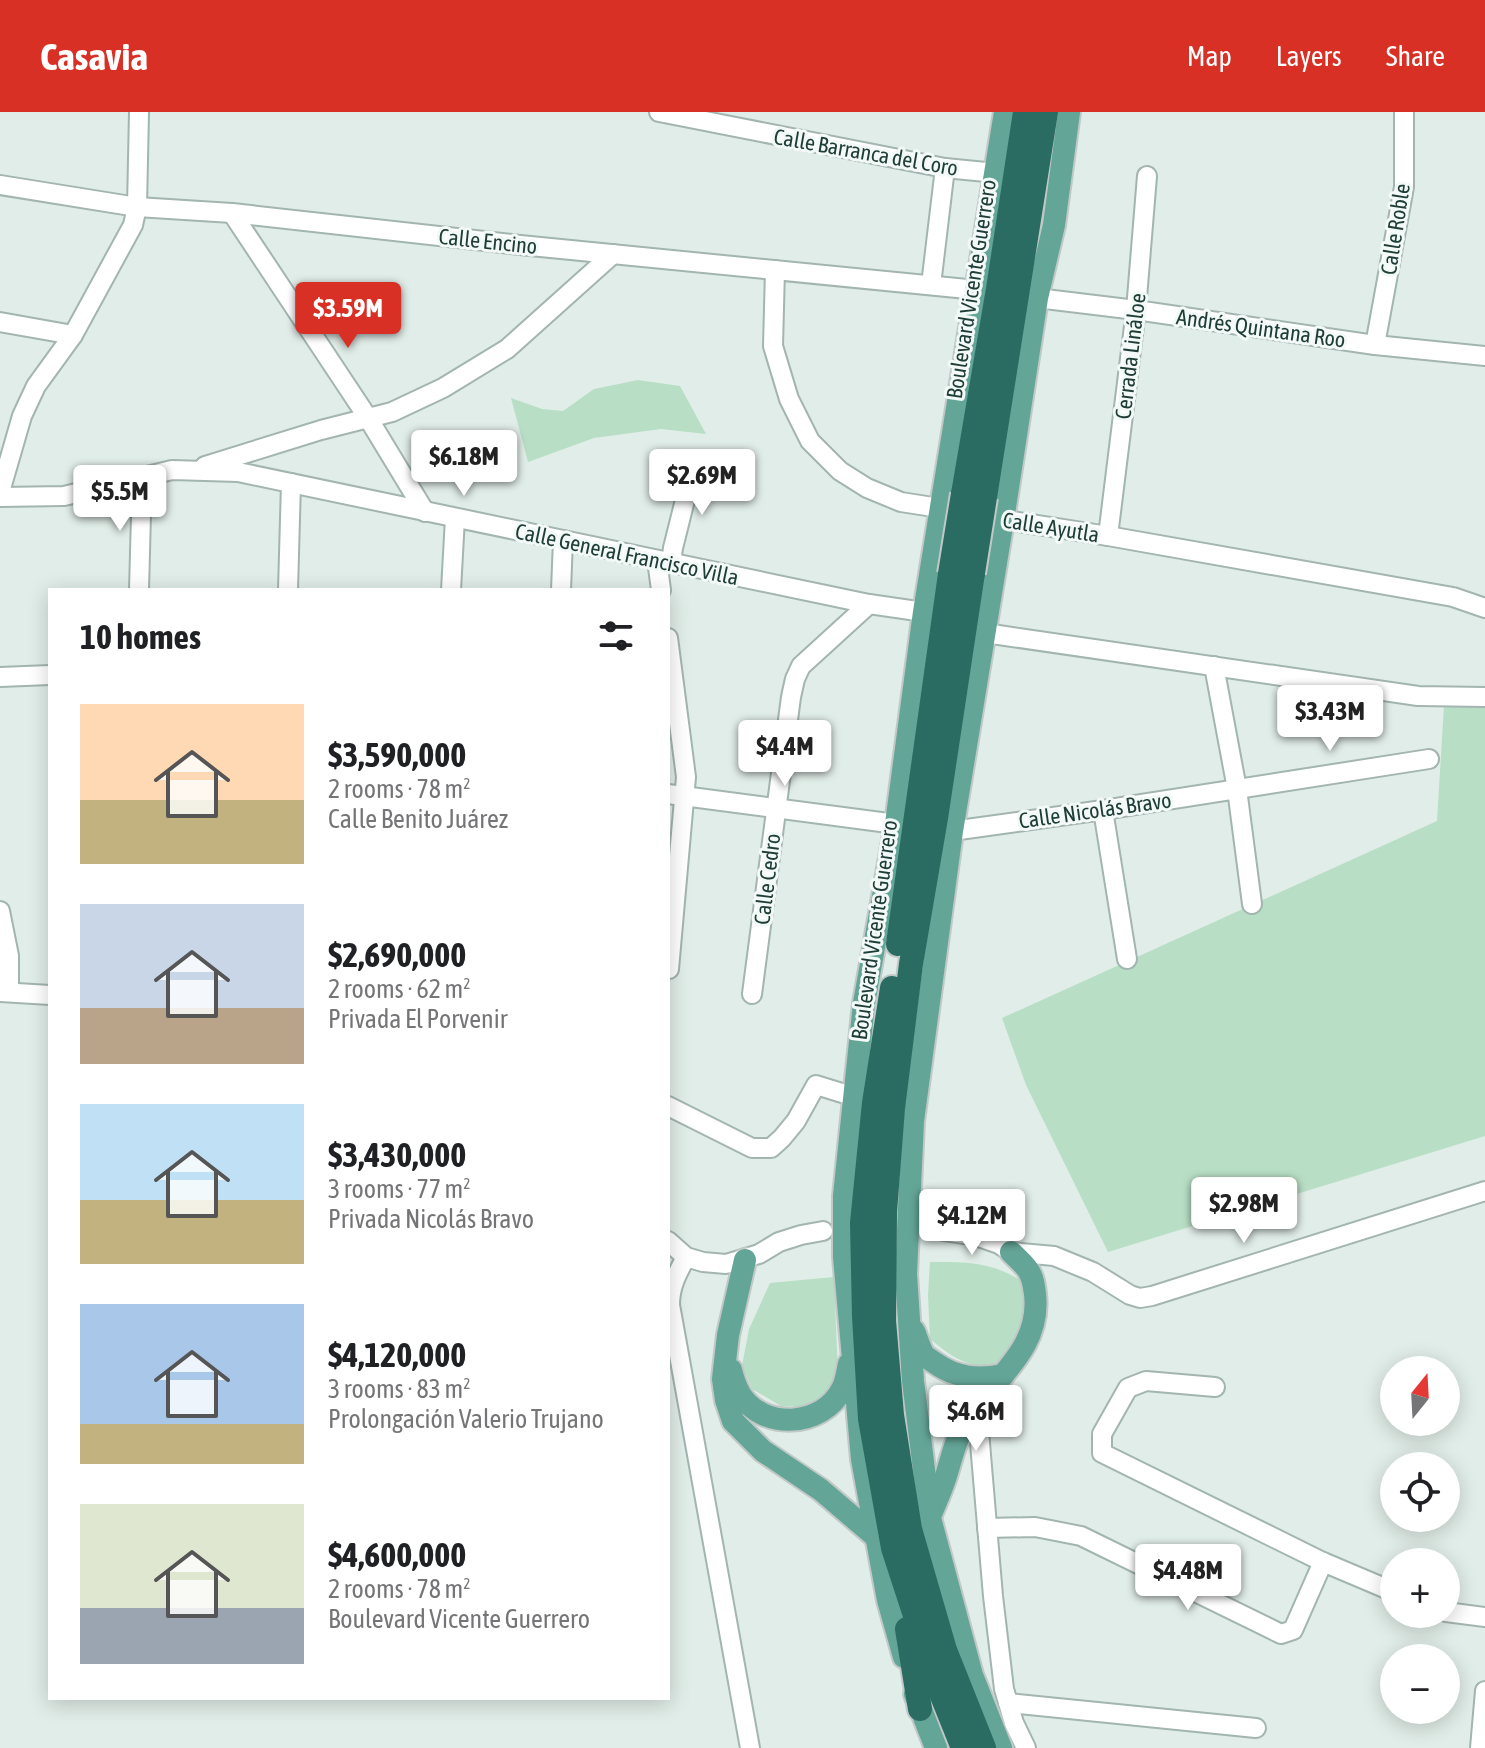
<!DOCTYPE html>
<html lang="en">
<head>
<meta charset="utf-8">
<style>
	:root { --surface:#fff; --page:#f6f6f6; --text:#202124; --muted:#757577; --accent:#d93025 }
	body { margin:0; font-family:"Asap Condensed",sans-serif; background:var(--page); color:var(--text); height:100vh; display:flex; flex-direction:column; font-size:30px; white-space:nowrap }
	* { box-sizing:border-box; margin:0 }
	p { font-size:26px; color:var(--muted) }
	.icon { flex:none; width:44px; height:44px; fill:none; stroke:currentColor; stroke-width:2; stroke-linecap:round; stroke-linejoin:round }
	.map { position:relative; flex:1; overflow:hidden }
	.panel { position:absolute; left:48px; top:476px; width:622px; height:1112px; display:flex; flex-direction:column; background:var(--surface); border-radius:0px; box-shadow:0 4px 20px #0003 }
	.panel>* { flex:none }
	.needle { width:52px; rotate:18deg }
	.tools { position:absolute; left:1380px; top:1244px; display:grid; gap:16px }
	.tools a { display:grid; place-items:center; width:80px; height:80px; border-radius:50%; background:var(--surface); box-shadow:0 4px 20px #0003; font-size:40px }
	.price { position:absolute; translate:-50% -68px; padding:0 18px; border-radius:8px; background:#fff; color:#222; font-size:26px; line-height:52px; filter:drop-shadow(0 2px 4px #0008) }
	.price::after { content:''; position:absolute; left:50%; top:48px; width:24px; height:18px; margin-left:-12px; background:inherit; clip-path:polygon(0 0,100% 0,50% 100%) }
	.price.current { background:var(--accent); color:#fff }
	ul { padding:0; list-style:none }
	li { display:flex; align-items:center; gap:24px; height:200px; padding:0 32px }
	li span { display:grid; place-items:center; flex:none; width:224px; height:160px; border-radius:0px; color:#555 }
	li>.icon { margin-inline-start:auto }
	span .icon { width:96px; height:96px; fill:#fffc; stroke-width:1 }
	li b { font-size:34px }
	h2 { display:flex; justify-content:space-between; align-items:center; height:96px; padding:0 32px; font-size:34px }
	header { display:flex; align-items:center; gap:48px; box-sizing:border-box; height:112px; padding:0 40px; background:var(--accent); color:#fff }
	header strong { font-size:38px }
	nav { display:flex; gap:44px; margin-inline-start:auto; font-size:28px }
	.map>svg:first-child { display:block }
	.green { fill:#b8dfc5 }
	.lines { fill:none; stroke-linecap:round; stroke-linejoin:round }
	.minor-tunnel { stroke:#bacac5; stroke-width:18; stroke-dasharray:18 9; stroke-linecap:butt }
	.minor-casing { stroke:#a3b5b0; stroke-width:22 }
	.major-casing { stroke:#c1c9c7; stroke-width:26 }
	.highway-casing { stroke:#c1c9c7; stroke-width:28 }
	.minor { stroke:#fff; stroke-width:18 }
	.major { stroke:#63a597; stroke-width:22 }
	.highway { stroke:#2a6c62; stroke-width:24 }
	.highway-bridge-casing { stroke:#c1c9c7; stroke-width:28; stroke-linecap:butt }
	.highway-bridge { stroke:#2a6c62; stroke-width:24 }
	.labels { text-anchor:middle; stroke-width:6; stroke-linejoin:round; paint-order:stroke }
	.street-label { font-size:22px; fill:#203e38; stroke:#f2f9f6 }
</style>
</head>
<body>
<header>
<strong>Casavia</strong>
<nav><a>Map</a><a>Layers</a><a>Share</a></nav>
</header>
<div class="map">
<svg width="1485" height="1636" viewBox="0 0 1485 1636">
	<rect width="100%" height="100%" fill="#e1ede8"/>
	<g class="green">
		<polygon points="638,268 680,274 706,322 661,317 594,326 528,350 511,286 542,297 563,299 594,277"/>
		<polygon points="1485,591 1485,1024 1108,1140 1026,973 1002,906 1437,709 1444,593"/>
		<path d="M930,1150c36,0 56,-1 89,17 2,8 7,16 8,24 4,26 -18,67 -47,63 -21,-3 -34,-14 -50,-27l-2,-44z"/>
		<polygon points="834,1165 838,1261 828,1281 808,1295 781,1294 752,1277 742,1254 749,1217 770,1171"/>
	</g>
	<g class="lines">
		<polyline class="minor-tunnel" points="898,1119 944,1119"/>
		<g class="minor-casing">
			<g id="minor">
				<polyline points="659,0 945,56 996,61"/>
				<polyline points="0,73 137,95 232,101 520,133 977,178"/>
				<polyline points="232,101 368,306 425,400"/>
				<polyline points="775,158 773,234 789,287 810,329 840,359 867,376 901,390 952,398"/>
				<polyline points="931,173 945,56"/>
				<polyline points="1037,186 1136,198 1375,233 1485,244"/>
				<polyline points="0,210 73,223"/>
				<polyline points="1375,233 1404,75 1404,0"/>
				<polyline points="205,354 321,318 392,300 443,276 507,237 613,142"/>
				<polyline points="0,380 22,304 36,274 73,223 133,113 137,95 139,0"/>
				<polyline points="0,385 64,384 172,358 238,360 869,492 924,500"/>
				<polyline points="993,406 1108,424 1453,485 1485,496"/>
				<polyline points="1108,424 1136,198 1147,64"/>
				<polyline points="657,448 661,478"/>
				<polyline points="671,451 673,436 694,352"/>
				<polyline points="139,478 142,365"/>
				<polyline points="288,478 291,371"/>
				<polyline points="451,478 455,406"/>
				<polyline points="561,478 563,428"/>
				<polyline points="985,521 1418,584 1485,585"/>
				<polyline points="668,526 686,665 669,857"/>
				<polyline points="1214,554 1237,677 1252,792"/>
				<polyline points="0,565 50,563"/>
				<polyline points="668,682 896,712"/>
				<polyline points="1103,698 1127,847"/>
				<polyline points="952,719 1103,698 1429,647"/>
				<polyline points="0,799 9,844 9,880"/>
				<polyline points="0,880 50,883"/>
				<polyline points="752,882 791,585 795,567 801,554 869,492"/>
				<polyline points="668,994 752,1036 771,1036 782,1026 796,1009 816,973 855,985"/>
				<polyline points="944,1119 976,1124 999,1132 1011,1140 1054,1144 1093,1160 1130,1183 1140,1186 1152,1184 1485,1079"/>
				<polyline points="668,1129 686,1145 703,1150 726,1152 759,1142 779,1130 801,1123 823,1119"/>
				<path d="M686,1145c-9,17 -16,29 -16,48l80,443"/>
				<polyline points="1215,1275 1146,1269 1128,1276 1102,1322 1102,1341 1323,1450 1394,1480"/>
				<polyline points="977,1296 993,1484 1004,1577 1014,1611 1026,1636"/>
				<polyline points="987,1416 1035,1415 1081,1424 1281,1522 1293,1518 1323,1450"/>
				<polyline points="1446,1500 1485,1505"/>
				<polyline points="1008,1591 1256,1616"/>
				<polyline points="1480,1636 1485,1579"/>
			</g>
		</g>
		<g class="major-casing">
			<g id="major">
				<polyline points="745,1148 728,1223 723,1267 726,1288 733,1309 763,1339 821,1378 876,1425"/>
				<path d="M914,1219c3,7 6,18 10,24 3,3 7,5 11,8 21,15 43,17 68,12"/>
				<path d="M731,1258c2,8 5,17 9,24 23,37 83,33 102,-5 4,-7 5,-17 7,-25"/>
				<path d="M931,1402c5,-12 10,-23 14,-35 6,-18 9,-35 18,-52 25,-45 79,-75 72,-133 -1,-8 -2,-17 -7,-24 -4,-6 -11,-12 -17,-18"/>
				<polyline points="904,1545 888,1488 862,1347 844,1145 844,1084 864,891 896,712 924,500 1005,0"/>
				<polyline points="915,1582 936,1636"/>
				<polyline points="1001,1636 972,1563 930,1406 913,1269 906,1162 913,1009 952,719 1003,408 1037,186 1054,113 1069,0"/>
			</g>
		</g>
		<g class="highway-casing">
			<g id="highway">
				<polyline points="963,382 998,177 1025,0"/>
				<polyline points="985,385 1046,0"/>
				<polyline points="973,461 936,706 911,852 893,996 885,1100 884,1209 892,1303 910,1417 945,1538 984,1636"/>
				<polyline points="898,832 950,462"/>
				<polyline points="892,876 874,991 862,1111 864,1204 870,1307 893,1436 938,1574 963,1636"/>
				<polyline points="907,1517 920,1597"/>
			</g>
		</g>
		<use href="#minor" class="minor"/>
		<use href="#major" class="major"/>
		<use href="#highway" class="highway"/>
		<g class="highway-bridge-casing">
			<g id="highway-bridge">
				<polyline points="973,461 985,385"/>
				<polyline points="950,462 963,382"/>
			</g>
		</g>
		<use href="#highway-bridge" class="highway-bridge"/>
	</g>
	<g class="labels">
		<g class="street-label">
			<text transform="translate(866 40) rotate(10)" y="8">Calle Barranca del Coro</text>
			<text transform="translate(1395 117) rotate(-81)" y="8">Calle Roble</text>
			<text transform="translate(488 129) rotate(6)" y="8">Calle Encino</text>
			<text transform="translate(971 177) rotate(-81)" y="8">Boulevard Vicente Guerrero</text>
			<text transform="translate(1261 216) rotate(8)" y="8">Andrés Quintana Roo</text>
			<text transform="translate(1130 244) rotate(-83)" y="8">Cerrada Lináloe</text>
			<text transform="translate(1051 415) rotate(9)" y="8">Calle Ayutla</text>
			<text transform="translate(627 442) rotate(12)" y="8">Calle General Francisco Villa</text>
			<text transform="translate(1095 698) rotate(-8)" y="8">Calle Nicolás Bravo</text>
			<text transform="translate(767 767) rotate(-83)" y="8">Calle Cedro</text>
			<text transform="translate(874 818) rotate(-82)" y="8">Boulevard Vicente Guerrero</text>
		</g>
	</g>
</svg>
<div class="tools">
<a><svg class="needle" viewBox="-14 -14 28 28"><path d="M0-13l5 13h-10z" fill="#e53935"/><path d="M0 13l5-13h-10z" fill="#757577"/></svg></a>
<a><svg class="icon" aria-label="locate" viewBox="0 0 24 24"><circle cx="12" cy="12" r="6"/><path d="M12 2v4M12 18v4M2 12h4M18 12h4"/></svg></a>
<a>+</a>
<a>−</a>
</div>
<b class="price current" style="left:348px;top:238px">$3.59M</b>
<b class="price" style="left:464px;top:386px">$6.18M</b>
<b class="price" style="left:702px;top:405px">$2.69M</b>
<b class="price" style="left:120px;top:421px">$5.5M</b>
<b class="price" style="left:1330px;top:641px">$3.43M</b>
<b class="price" style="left:785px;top:676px">$4.4M</b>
<b class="price" style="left:1244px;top:1133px">$2.98M</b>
<b class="price" style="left:972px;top:1145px">$4.12M</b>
<b class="price" style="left:976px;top:1341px">$4.6M</b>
<b class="price" style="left:1188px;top:1500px">$4.48M</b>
<section class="panel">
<h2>10 homes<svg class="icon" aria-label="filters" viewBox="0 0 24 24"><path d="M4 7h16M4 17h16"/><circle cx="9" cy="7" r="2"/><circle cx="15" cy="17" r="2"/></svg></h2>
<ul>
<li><span style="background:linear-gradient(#ffd9b3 60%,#c2b280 0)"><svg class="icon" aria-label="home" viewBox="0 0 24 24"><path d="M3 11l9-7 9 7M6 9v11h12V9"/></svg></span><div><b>$3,590,000</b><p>2 rooms · 78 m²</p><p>Calle Benito Juárez</p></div></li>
<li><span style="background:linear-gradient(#c9d6e8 65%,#b9a48a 0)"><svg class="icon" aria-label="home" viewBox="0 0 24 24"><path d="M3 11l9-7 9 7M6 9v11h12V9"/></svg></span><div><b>$2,690,000</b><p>2 rooms · 62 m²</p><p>Privada El Porvenir</p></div></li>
<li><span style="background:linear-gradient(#bfe0f5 60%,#c2b280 0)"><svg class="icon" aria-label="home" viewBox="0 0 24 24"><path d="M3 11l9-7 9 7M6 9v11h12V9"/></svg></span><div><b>$3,430,000</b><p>3 rooms · 77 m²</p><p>Privada Nicolás Bravo</p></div></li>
<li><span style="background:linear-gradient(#a9c7e8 75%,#c2b280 0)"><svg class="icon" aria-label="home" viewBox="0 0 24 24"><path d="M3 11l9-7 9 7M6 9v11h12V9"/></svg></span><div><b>$4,120,000</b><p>3 rooms · 83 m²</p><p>Prolongación Valerio Trujano</p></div></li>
<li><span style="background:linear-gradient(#dfe7d0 65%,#9aa5b1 0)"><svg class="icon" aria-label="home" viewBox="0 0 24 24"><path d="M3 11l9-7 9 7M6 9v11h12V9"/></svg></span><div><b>$4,600,000</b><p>2 rooms · 78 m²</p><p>Boulevard Vicente Guerrero</p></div></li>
</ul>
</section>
</div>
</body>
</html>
